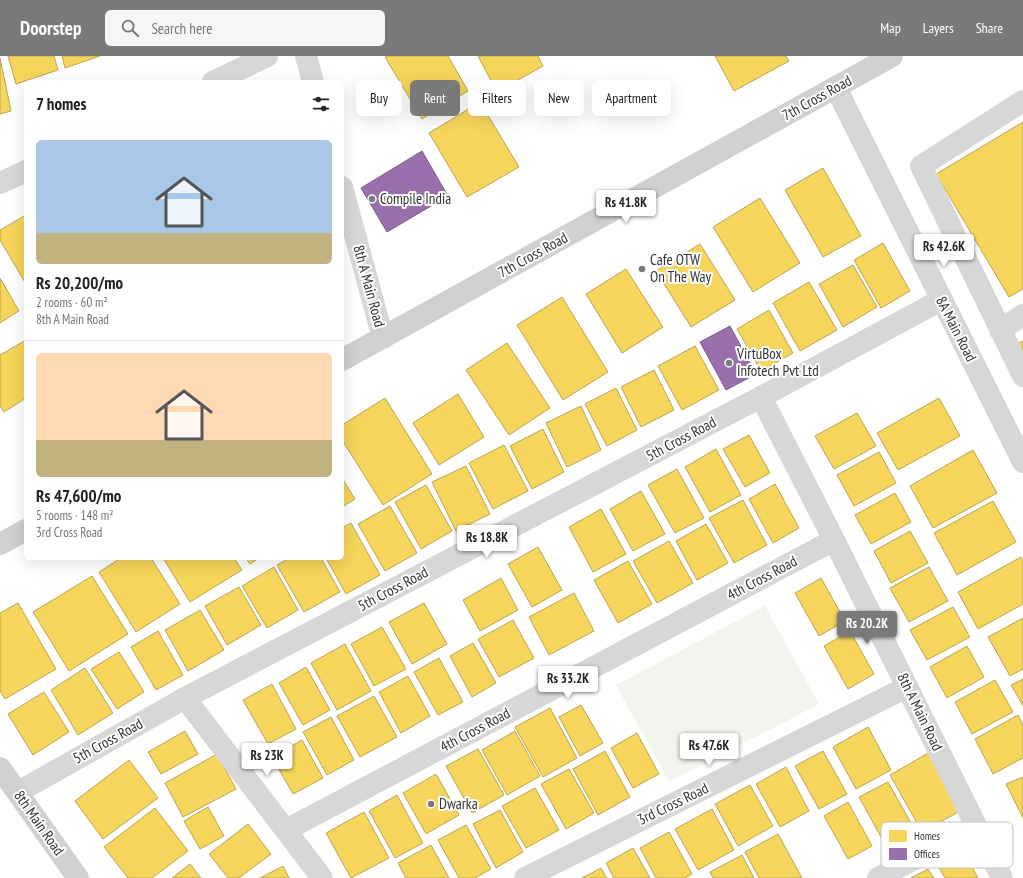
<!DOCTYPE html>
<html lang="en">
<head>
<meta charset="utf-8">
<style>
	:root { --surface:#fff; --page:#f6f6f6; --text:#202124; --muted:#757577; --line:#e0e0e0; --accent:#7a7a7a }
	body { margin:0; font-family:"PT Sans Narrow",sans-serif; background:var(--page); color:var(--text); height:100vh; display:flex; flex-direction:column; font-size:15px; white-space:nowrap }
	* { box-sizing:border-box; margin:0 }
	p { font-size:13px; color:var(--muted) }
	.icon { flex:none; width:22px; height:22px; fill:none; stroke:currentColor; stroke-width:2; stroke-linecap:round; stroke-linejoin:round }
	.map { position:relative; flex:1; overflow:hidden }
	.drawer { position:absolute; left:24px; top:24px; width:320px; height:480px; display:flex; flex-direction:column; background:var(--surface); border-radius:6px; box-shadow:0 4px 16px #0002 }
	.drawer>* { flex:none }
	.top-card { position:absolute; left:356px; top:24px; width:380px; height:36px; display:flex; gap:8px }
	.price { position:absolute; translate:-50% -34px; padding:0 9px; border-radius:4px; background:#fff; color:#222; font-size:13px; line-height:26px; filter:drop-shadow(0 1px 2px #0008) }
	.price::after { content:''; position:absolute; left:50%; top:24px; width:12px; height:9px; margin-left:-6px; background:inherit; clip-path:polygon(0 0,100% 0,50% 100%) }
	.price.on { background:var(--accent); color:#fff }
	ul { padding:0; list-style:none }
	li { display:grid; align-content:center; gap:8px; height:212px; padding:0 12px }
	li+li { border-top:1px solid var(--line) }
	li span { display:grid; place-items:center; height:124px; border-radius:6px; color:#555 }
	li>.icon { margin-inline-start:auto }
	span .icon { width:72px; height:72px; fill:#fffc; stroke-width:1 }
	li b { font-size:17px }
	h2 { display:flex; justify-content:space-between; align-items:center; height:48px; padding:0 12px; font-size:17px }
	.pill { padding:0 14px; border-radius:6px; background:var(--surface); box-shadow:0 4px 16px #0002; font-size:14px; line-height:36px }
	.pill.on { background:var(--accent); color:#fff }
	header { display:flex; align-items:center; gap:24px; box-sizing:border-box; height:56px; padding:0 20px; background:var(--accent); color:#fff }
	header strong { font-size:19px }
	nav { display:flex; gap:22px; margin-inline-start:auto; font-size:14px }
	.search { width:280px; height:36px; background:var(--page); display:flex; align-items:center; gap:10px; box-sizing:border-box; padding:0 14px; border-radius:6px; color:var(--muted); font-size:15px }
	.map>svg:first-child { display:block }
	.green { fill:#f1f5ed }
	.homes { fill:#f6d55c; stroke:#bca450 }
	.offices { fill:#9970ab; stroke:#7a5e87 }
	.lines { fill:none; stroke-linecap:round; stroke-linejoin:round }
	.street { stroke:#d7d7d7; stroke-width:22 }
	.secondary { stroke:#d0d0d0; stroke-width:22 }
	.poi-dot { fill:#7a7a7a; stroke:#fff; stroke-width:1.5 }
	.labels { text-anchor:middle; stroke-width:4; stroke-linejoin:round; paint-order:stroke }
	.street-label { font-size:15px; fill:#333; stroke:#fff }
	.poi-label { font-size:15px; fill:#333; stroke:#fff; text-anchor:start }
	.key { fill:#fff; stroke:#c2c2c2; stroke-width:1 }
	.key-label { font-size:11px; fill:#333 }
</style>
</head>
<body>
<header>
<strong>Doorstep</strong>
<div class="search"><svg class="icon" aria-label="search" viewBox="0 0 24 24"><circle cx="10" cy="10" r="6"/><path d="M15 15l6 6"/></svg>Search here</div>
<nav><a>Map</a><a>Layers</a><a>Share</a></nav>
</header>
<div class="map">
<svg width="1023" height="822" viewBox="0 0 1023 822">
	<rect width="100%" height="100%" fill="#fff"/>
	<polygon class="green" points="765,550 819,648 669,726 616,629"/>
	<g class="homes">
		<polygon points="8,0 54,0 58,14 16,28"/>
		<polygon points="62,0 100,0 65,12"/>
		<polygon points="387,0 448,0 468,35 422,63 385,1"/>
		<polygon points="478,0 538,0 543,10 497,36"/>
		<polygon points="715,0 786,0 789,5 734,35"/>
		<polygon points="0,2 11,55 0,58"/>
		<polygon points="480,46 519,111 467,141 429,77"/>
		<polygon points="1023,66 1023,233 1009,241 936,118"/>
		<polygon points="823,112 861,180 823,201 785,134"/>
		<polygon points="760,142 800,207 753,236 713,171"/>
		<polygon points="26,159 26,228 0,184 0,174"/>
		<polygon points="883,187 910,235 881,252 854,204"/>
		<polygon points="700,188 735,244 691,271 656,215"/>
		<polygon points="853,209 877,251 843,271 819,228"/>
		<polygon points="626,213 663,271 622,297 586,238"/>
		<polygon points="0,222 19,255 0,267"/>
		<polygon points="809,226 837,274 800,295 773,247"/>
		<polygon points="562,241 608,316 563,344 517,269"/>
		<polygon points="769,254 793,297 761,315 737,273"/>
		<polygon points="26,284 26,342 4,356 0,350 0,299"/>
		<polygon points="1023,285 1023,304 1015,289"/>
		<polygon points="507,287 550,352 509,379 466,314"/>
		<polygon points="695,290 719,334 682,354 658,310"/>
		<polygon points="654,314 674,354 641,371 621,331"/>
		<polygon points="616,332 637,374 607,390 585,348"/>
		<polygon points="458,338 484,381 439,409 413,367"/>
		<polygon points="385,342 432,418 383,449 342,384 342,369"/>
		<polygon points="939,342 960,380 898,414 877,377"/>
		<polygon points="581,350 601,394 567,411 546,367"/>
		<polygon points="857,357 876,390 834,413 815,380"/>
		<polygon points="543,373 564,416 532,433 510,390"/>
		<polygon points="749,379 770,417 745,431 723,393"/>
		<polygon points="504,389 528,435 493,453 469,407"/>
		<polygon points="716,393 741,439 710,456 685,411"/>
		<polygon points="973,394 997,437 933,472 910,430"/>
		<polygon points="879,396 896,427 854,450 837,419"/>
		<polygon points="466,410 490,458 456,475 432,426"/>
		<polygon points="677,413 704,462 675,477 648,429"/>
		<polygon points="342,422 355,443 342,451"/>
		<polygon points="775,428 799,472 773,487 749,443"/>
		<polygon points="426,429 452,475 421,493 395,446"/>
		<polygon points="641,435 665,478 633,495 610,453"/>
		<polygon points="895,437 911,466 871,488 855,459"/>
		<polygon points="743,444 767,489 734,507 709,462"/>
		<polygon points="993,445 1016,486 957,519 934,477"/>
		<polygon points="390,450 417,497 385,515 358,468"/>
		<polygon points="601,453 626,498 593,516 569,471"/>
		<polygon points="351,467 380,519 346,538 326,502 342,502 342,472"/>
		<polygon points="706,468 728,507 697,524 676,485"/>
		<polygon points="910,475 928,507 891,527 874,495"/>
		<polygon points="669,485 693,527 657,547 633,505"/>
		<polygon points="538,491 562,534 532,551 508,508"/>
		<polygon points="1021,501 1023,505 1023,548 978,573 958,536"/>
		<polygon points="121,502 151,502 180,548 136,576 99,516"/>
		<polygon points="163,502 234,502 242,514 190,546"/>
		<polygon points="246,502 259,502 250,508"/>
		<polygon points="290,502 321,502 340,536 304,556 277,509"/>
		<polygon points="628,505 652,548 618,567 594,524"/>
		<polygon points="274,511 298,554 267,572 242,530"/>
		<polygon points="929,511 948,545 909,566 890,532"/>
		<polygon points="92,520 128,578 69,615 33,556"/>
		<polygon points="501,522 518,554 480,575 463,544"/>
		<polygon points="821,522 845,565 819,580 795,537"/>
		<polygon points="239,531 261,569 227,589 205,550"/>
		<polygon points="574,537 594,575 549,599 529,561"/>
		<polygon points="18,547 56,613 5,643 0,635 0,557"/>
		<polygon points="424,547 447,588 412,608 389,566"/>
		<polygon points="953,551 970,581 927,604 910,574"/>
		<polygon points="200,554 224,594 188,615 165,574"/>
		<polygon points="1023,562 1023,613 1010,620 988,581"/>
		<polygon points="513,564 534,602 499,621 478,583"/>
		<polygon points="382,571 406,613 374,630 351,588"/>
		<polygon points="158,575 183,619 156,634 131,591"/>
		<polygon points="850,575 874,618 848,633 824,590"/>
		<polygon points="473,587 496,627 472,641 450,600"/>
		<polygon points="345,588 371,635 337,654 311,607"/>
		<polygon points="967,590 984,621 947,642 930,611"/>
		<polygon points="119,596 144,636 117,653 91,613"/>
		<polygon points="439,602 463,646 438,659 414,616"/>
		<polygon points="306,611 330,654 303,669 279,627"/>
		<polygon points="85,612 113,657 78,679 51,634"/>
		<polygon points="408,620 430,660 401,677 379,636"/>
		<polygon points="1023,623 1023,650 1011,629"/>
		<polygon points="995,624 1013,656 972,678 955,646"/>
		<polygon points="272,628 296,673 268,688 243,644"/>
		<polygon points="44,636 69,676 33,699 8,658"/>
		<polygon points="374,640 397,681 360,701 337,660"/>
		<polygon points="581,649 603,687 580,700 559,661"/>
		<polygon points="550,652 577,702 543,721 515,671"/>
		<polygon points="1018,659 1023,669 1023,702 993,718 975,683"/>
		<polygon points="331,661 354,704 327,719 303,676"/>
		<polygon points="868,671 891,714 856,733 833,691"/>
		<polygon points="185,675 198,698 161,718 148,696"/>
		<polygon points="515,675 540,720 507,739 482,694"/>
		<polygon points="637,677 659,718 633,732 611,692"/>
		<polygon points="302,684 323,722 293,738 272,701"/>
		<polygon points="478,693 504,739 472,757 446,710"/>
		<polygon points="605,695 630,741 598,759 573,713"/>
		<polygon points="823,695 847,738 819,753 795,710"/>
		<polygon points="930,696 962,754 922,776 890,719"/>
		<polygon points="217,698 236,733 183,761 165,727"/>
		<polygon points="129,704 158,742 103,783 75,745"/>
		<polygon points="786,711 809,755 780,771 756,728"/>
		<polygon points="569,713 594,757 566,773 541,728"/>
		<polygon points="436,718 459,759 426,778 403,737"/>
		<polygon points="1023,721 1023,762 1006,728"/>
		<polygon points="888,726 916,776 887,792 859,741"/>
		<polygon points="750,729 773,770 738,790 715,748"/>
		<polygon points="535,732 559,774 526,792 502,750"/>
		<polygon points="397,739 423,787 395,802 369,755"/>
		<polygon points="848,746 872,790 848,803 824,760"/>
		<polygon points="208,751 224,780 200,793 184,765"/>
		<polygon points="155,752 188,795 152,822 128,822 104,791"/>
		<polygon points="712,753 734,794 698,814 675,773"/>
		<polygon points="500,754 523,796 496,812 473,768"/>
		<polygon points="364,756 389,802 351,822 326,777"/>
		<polygon points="248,768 271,798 239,822 228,822 209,798"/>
		<polygon points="466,769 491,813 475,822 459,822 438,784"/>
		<polygon points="669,776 692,818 685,822 656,822 640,792"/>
		<polygon points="778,778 802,822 759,822 745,796"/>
		<polygon points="431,789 449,822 406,822 398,807"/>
		<polygon points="633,792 650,822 614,822 606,807"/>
		<polygon points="964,796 978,822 945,822 938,810"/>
		<polygon points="742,799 754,822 713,822 710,816"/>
		<polygon points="190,808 201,822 172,822"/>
		<polygon points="283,810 289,822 260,822"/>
		<polygon points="601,812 607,822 582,822"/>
		<polygon points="928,813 934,822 911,822"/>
	</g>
	<g class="offices">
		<polygon points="422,95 448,140 387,176 361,132"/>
		<polygon points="730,270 756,318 726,334 700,286"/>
	</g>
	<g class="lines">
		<g class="street">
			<polyline points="306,0 313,26"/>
			<polyline points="213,26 267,0"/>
			<polyline points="836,32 1023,406"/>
			<polyline points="1023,45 921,110 1023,320"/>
			<polyline points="0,127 26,115"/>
			<polyline points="342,131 383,282"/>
			<polyline points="1000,274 1023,259"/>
			<polyline points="761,341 834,484 1002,822"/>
			<polyline points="185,642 322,822"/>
			<polyline points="18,736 185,642 761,341 941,244"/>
			<polyline points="286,774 834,484"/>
			<polyline points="525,822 907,631"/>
			<polyline points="878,822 977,771"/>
		</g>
		<g class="secondary">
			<polyline points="342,304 892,0"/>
			<polyline points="0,488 26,474"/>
			<polyline points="0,712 78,822"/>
		</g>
	</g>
	<g class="poi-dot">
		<circle cx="372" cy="143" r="4"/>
		<circle cx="642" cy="213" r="4"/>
		<circle cx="729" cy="307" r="4"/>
		<circle cx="431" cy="748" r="4"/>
	</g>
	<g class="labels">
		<g class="street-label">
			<text transform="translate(817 42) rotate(-29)" y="5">7th Cross Road</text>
			<text transform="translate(533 199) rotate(-29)" y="5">7th Cross Road</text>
			<text transform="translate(369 230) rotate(75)" y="5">8th A Main Road</text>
			<text transform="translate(956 273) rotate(63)" y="5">8A Main Road</text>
			<text transform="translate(681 383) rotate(-28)" y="5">5th Cross Road</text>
			<text transform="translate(762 522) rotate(-28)" y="5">4th Cross Road</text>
			<text transform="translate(393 533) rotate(-28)" y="5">5th Cross Road</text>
			<text transform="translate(920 656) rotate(64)" y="5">8th A Main Road</text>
			<text transform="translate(475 674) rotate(-28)" y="5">4th Cross Road</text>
			<text transform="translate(108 685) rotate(-29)" y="5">5th Cross Road</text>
			<text transform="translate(673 748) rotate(-26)" y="5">3rd Cross Road</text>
			<text transform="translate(39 767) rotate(55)" y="5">8th Main Road</text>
		</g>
		<g class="poi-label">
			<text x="380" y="148">Compile India</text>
			<text x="650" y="209">Cafe OTW<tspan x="650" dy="17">On The Way</tspan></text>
			<text x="737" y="303">VirtuBox<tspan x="737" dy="17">Infotech Pvt Ltd</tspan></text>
			<text x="439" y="753">Dwarka</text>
		</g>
	</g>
	<rect x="881" y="766" width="132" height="46" rx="6" class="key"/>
	<rect x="889" y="774" width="18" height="12" fill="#f6d55c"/>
	<rect x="889" y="792" width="18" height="12" fill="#9970ab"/>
	<g class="key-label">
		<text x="914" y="784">Homes</text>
		<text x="914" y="802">Offices</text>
	</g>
</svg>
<b class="price" style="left:626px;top:168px">Rs 41.8K</b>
<b class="price" style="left:944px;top:212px">Rs 42.6K</b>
<b class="price" style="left:487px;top:503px">Rs 18.8K</b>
<b class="price on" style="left:867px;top:589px">Rs 20.2K</b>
<b class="price" style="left:568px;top:644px">Rs 33.2K</b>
<b class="price" style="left:709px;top:711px">Rs 47.6K</b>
<b class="price" style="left:267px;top:721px">Rs 23K</b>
<div class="top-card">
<a class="pill">Buy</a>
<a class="pill on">Rent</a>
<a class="pill">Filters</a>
<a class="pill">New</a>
<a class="pill">Apartment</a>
</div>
<section class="drawer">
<h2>7 homes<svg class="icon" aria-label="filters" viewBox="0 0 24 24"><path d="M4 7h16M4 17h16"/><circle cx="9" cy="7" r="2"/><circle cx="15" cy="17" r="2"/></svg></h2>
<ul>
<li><span style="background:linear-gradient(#a9c7e8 75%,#c2b280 0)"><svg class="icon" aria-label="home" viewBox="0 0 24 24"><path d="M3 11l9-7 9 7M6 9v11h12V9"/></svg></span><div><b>Rs 20,200/mo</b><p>2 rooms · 60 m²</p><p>8th A Main Road</p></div></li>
<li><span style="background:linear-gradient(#ffd9b3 70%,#c2b280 0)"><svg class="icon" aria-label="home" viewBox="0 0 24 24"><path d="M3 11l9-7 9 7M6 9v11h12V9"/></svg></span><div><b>Rs 47,600/mo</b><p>5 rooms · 148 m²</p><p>3rd Cross Road</p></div></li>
</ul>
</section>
</div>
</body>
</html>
